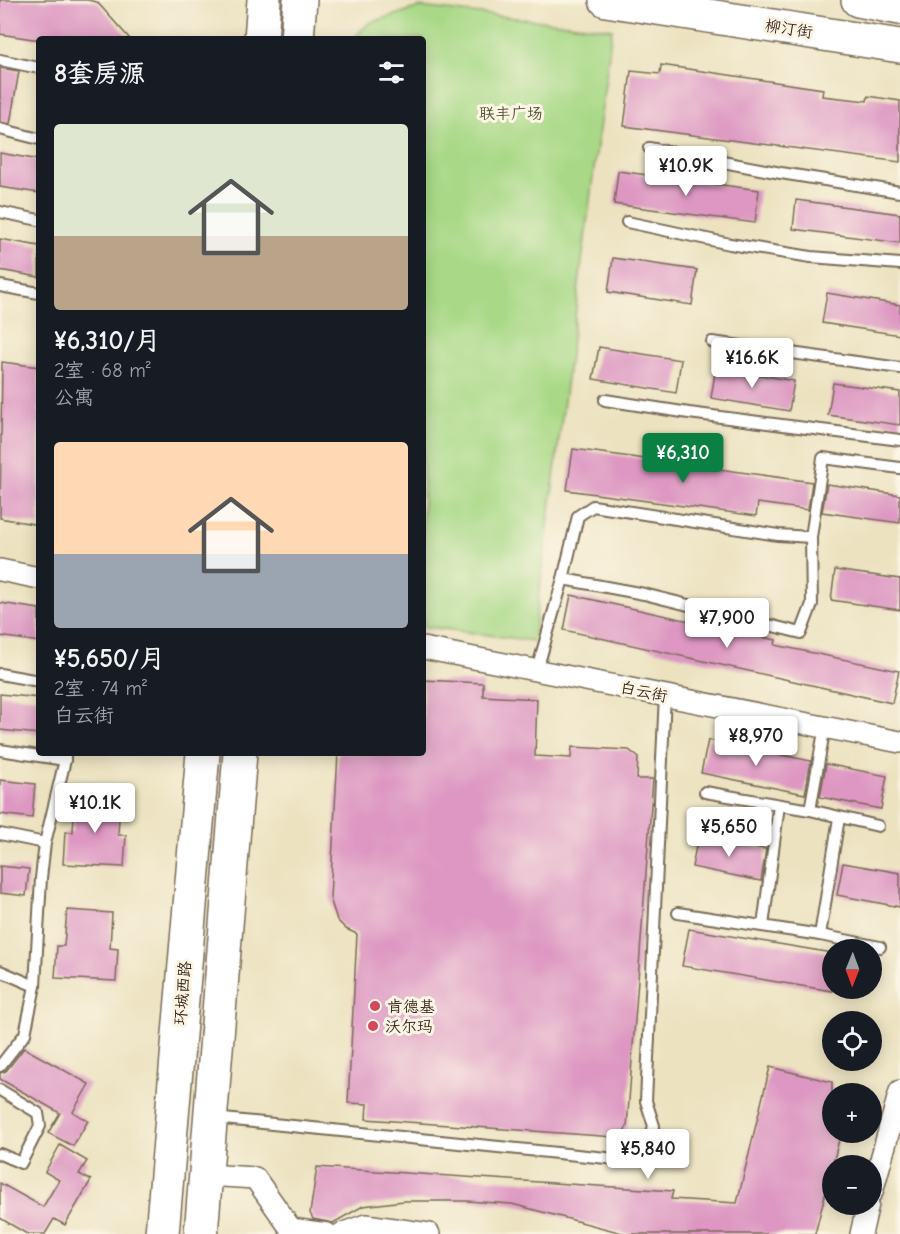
<!DOCTYPE html>
<html lang="zh">
<head>
<meta charset="utf-8">
<style>
	:root { --surface:#171b24; --page:#20242c; --text:#f1f3f6; --muted:#9ea1a6; --accent:#0b8043 }
	body { margin:0; font-family:"Comic Neue","LXGW WenKai TC",sans-serif; background:var(--page); color:var(--text); height:100vh; display:flex; flex-direction:column; font-size:22px; white-space:nowrap }
	* { box-sizing:border-box; margin:0 }
	p { font-size:20px; color:var(--muted) }
	.icon { flex:none; width:33px; height:33px; fill:none; stroke:currentColor; stroke-width:2; stroke-linecap:round; stroke-linejoin:round }
	.map { position:relative; flex:1; overflow:hidden }
	.details { position:absolute; left:36px; top:36px; width:390px; height:720px; display:flex; flex-direction:column; background:var(--surface); border-radius:6px; box-shadow:0 3px 15px #0003 }
	.details>* { flex:none }
	.needle { width:39px; rotate:181deg }
	.controls { position:absolute; left:822px; top:939px; display:grid; gap:12px }
	.controls a { display:grid; place-items:center; width:60px; height:60px; border-radius:50%; background:var(--surface); box-shadow:0 3px 15px #0003; font-size:30px }
	.price { position:absolute; translate:-50% -51px; padding:0 14px; border-radius:6px; background:#fff; color:#222; font-size:20px; line-height:39px; filter:drop-shadow(0 2px 3px #0008) }
	.price::after { content:''; position:absolute; left:50%; top:36px; width:18px; height:14px; margin-left:-9px; background:inherit; clip-path:polygon(0 0,100% 0,50% 100%) }
	.price.current { background:var(--accent); color:#fff }
	ul { padding:0; list-style:none }
	li { display:grid; align-content:center; gap:12px; height:318px; padding:0 18px }
	li span { display:grid; place-items:center; height:186px; border-radius:6px; color:#555 }
	li>.icon { margin-inline-start:auto }
	span .icon { width:108px; height:108px; fill:#fffc; stroke-width:1 }
	li b { font-size:26px }
	h2 { display:flex; justify-content:space-between; align-items:center; height:72px; padding:0 18px; font-size:26px }
	.map>svg:first-child { display:block }
	.green { fill:#a9d987; stroke:#728252; stroke-width:1.5 }
	.building { fill:#dd97c2 }
	.lines { fill:none; stroke-linecap:round; stroke-linejoin:round }
	.lane-casing { stroke:#796a57; stroke-width:14 }
	.street-casing { stroke:#796a57; stroke-width:24 }
	.primary-casing { stroke:#796a57; stroke-width:36 }
	.lane { stroke:#fff; stroke-width:10 }
	.street { stroke:#fff; stroke-width:21 }
	.primary { stroke:#fff; stroke-width:33 }
	.poi-dot { fill:#d1495b; stroke:#fcf5e5; stroke-width:2 }
	.labels { text-anchor:middle; stroke-width:6; stroke-linejoin:round; paint-order:stroke }
	.street-label { font-size:16px; fill:#3b2a1e; stroke:#fcf5e5 }
	.park-label { font-size:16px; fill:#565638; stroke:#fcf5e5 }
	.poi-label { font-size:16px; fill:#3b2a1e; stroke:#fcf5e5; text-anchor:start }
</style>
</head>
<body>
<div class="map">
<svg width="900" height="1234" viewBox="0 0 900 1234">
	<rect width="100%" height="100%" fill="#fcf5e5"/>
	<filter id="ink" filterUnits="userSpaceOnUse"><feTurbulence type="fractalNoise" baseFrequency=".0167" numOctaves="2"/><feDisplacementMap in="SourceGraphic" scale="12" xChannelSelector="R" yChannelSelector="G"/><feConvolveMatrix kernelMatrix="1 2 1 2 8 2 1 2 1" color-interpolation-filters="sRGB"/></filter>
	<filter id="wash" filterUnits="userSpaceOnUse"><feTurbulence type="fractalNoise" baseFrequency=".008" numOctaves="4" result="noise"/><feDisplacementMap in="SourceGraphic" scale="24" xChannelSelector="R" yChannelSelector="G"/><feGaussianBlur stdDeviation="1.35" result="paint"/><feColorMatrix in="noise" values="0 0 0 0 0 0 0 0 0 0 0 0 0 0 0 0 0 1.4 0 .05"/><feComposite in="paint" operator="in"/></filter>
	<g filter="url(#wash)">
		<rect width="100%" height="100%" fill="#ece2c0"/>
		<polygon class="green" points="420,7 612,29 533,641 423,626 423,39 353,39 369,23"/>
		<g id="blocks">
			<g class="building">
				<polygon points="0,0 87,0 97,2 130,39 33,39 0,34"/>
				<polygon points="661,65 823,89 822,96 867,101 868,96 900,101 900,162 624,126 631,71 660,74"/>
				<polygon points="0,68 19,71 10,124 0,122"/>
				<polygon points="0,153 39,160 39,193 0,187"/>
				<polygon points="618,171 759,190 755,223 614,204"/>
				<polygon points="796,200 900,214 900,243 793,229"/>
				<polygon points="0,239 39,246 39,277 0,270"/>
				<polygon points="613,258 697,270 692,305 608,292"/>
				<polygon points="827,293 900,305 900,335 822,323"/>
				<polygon points="599,347 681,360 676,393 593,379"/>
				<polygon points="2,362 39,367 39,525 0,518"/>
				<polygon points="716,367 794,381 789,411 711,398"/>
				<polygon points="833,383 900,392 900,425 828,415"/>
				<polygon points="573,449 812,482 808,510 758,503 756,516 567,490"/>
				<polygon points="827,484 900,495 900,523 822,512"/>
				<polygon points="835,570 900,579 900,610 831,600"/>
				<polygon points="571,595 776,640 775,645 899,671 892,703 564,630"/>
				<polygon points="0,603 39,609 39,642 0,636"/>
				<polygon points="423,680 483,683 483,696 537,699 535,756 571,758 572,747 629,750 638,757 637,779 653,779 627,1127 620,1136 615,1137 366,1119 367,1104 348,1103 357,934 346,929 337,920 330,898 338,753 423,753"/>
				<polygon points="0,694 39,698 39,734 0,730"/>
				<polygon points="708,740 811,761 805,794 701,773"/>
				<polygon points="826,764 887,776 881,809 820,797"/>
				<polygon points="0,780 35,784 32,818 0,814"/>
				<polygon points="75,796 120,799 118,835 126,835 124,867 63,864 65,832 73,832"/>
				<polygon points="698,836 766,849 761,881 692,867"/>
				<polygon points="843,863 900,873 900,907 837,895"/>
				<polygon points="0,866 29,869 26,896 0,893"/>
				<polygon points="67,910 112,913 110,948 118,949 116,981 55,978 57,946 64,946"/>
				<polygon points="689,929 832,953 832,991 682,966"/>
				<polygon points="24,1048 89,1084 73,1112 88,1121 73,1146 48,1133 60,1113 0,1079 0,1073 6,1071"/>
				<polygon points="770,1067 832,1082 832,1132 841,1132 815,1234 626,1234 512,1204 467,1201 404,1201 363,1206 333,1223 313,1219 310,1213 317,1167 673,1191 671,1199 737,1203"/>
				<polygon points="60,1145 87,1161 79,1174 91,1180 65,1225 54,1219 45,1234 27,1234 0,1218 0,1183 43,1207 59,1180 45,1172"/>
			</g>
		</g>
	</g>
	<g filter="url(#ink)">
		<use href="#blocks" fill-opacity="0" stroke="#796a57" stroke-width="1.5"/>
		<g class="lines">
			<g class="lane-casing">
				<g id="lane">
					<polyline points="0,60 39,68"/>
					<polyline points="0,129 39,139"/>
					<polyline points="649,148 781,173 900,192"/>
					<polyline points="0,212 39,220"/>
					<polyline points="627,222 730,244 811,257 900,264"/>
					<polyline points="0,286 39,293"/>
					<polyline points="712,342 900,368"/>
					<polyline points="605,400 689,413 900,440"/>
					<polyline points="563,579 578,516 593,506 778,535 811,537"/>
					<polyline points="537,670 563,579 644,594 801,633 812,604 811,537 823,458 900,468"/>
					<polyline points="0,674 39,681"/>
					<polyline points="0,750 65,760"/>
					<polyline points="705,792 810,810 825,726"/>
					<polyline points="810,810 878,826"/>
					<polyline points="0,834 45,843"/>
					<polyline points="678,913 820,935 880,947"/>
					<polyline points="763,926 779,805"/>
					<polyline points="820,935 839,818"/>
					<polyline points="0,971 35,986 25,1034 0,1066"/>
					<polyline points="35,986 41,878 45,843 65,760 65,753"/>
					<polyline points="0,1090 38,1113 40,1126 21,1163 0,1154"/>
					<polyline points="214,1118 626,1160 647,1149 654,1126 646,1101 665,695"/>
				</g>
			</g>
			<g class="street-casing">
				<g id="street">
					<polyline points="0,570 39,578"/>
					<polyline points="423,648 900,742"/>
					<polyline points="206,1175 255,1178 291,1229 327,1234"/>
					<polyline points="872,1192 900,1091"/>
					<polyline points="341,1234 366,1225 429,1234"/>
					<polyline points="861,1234 868,1204"/>
				</g>
			</g>
			<g class="primary-casing">
				<g id="primary">
					<polyline points="606,0 900,46"/>
					<polyline points="858,0 900,8"/>
					<polyline points="261,39 264,0"/>
					<polyline points="297,39 300,0"/>
					<polyline points="162,1234 203,753"/>
					<polyline points="201,1234 240,753"/>
				</g>
			</g>
			<use href="#lane" class="lane"/>
			<use href="#street" class="street"/>
			<use href="#primary" class="primary"/>
		</g>
	</g>
	<g class="poi-dot">
		<circle cx="375" cy="1006" r="6"/>
		<circle cx="373" cy="1026" r="6"/>
	</g>
	<g class="labels">
		<g class="street-label">
			<text transform="translate(789 28) rotate(9)" y="6">柳汀街</text>
			<text transform="translate(644 691) rotate(12)" y="6">白云街</text>
			<text transform="translate(182 993) rotate(-85)" y="6">环城西路</text>
		</g>
		<g class="park-label">
			<text x="511" y="119">联丰广场</text>
		</g>
		<g class="poi-label">
			<text x="387" y="1012">肯德基</text>
			<text x="385" y="1032">沃尔玛</text>
		</g>
	</g>
</svg>
<div class="controls">
<a><svg class="needle" viewBox="-14 -14 28 28"><path d="M0-13l5 13h-10z" fill="#e53935"/><path d="M0 13l5-13h-10z" fill="#9ea1a6"/></svg></a>
<a><svg class="icon" aria-label="locate" viewBox="0 0 24 24"><circle cx="12" cy="12" r="6"/><path d="M12 2v4M12 18v4M2 12h4M18 12h4"/></svg></a>
<a>+</a>
<a>−</a>
</div>
<b class="price" style="left:686px;top:197px">¥10.9K</b>
<b class="price" style="left:752px;top:389px">¥16.6K</b>
<b class="price current" style="left:683px;top:484px">¥6,310</b>
<b class="price" style="left:727px;top:649px">¥7,900</b>
<b class="price" style="left:756px;top:767px">¥8,970</b>
<b class="price" style="left:95px;top:834px">¥10.1K</b>
<b class="price" style="left:729px;top:858px">¥5,650</b>
<b class="price" style="left:648px;top:1180px">¥5,840</b>
<section class="details">
<h2>8套房源<svg class="icon" aria-label="filters" viewBox="0 0 24 24"><path d="M4 7h16M4 17h16"/><circle cx="9" cy="7" r="2"/><circle cx="15" cy="17" r="2"/></svg></h2>
<ul>
<li><span style="background:linear-gradient(#dfe7d0 60%,#b9a48a 0)"><svg class="icon" aria-label="home" viewBox="0 0 24 24"><path d="M3 11l9-7 9 7M6 9v11h12V9"/></svg></span><div><b>¥6,310/月</b><p>2室 · 68 m²</p><p>公寓</p></div></li>
<li><span style="background:linear-gradient(#ffd9b3 60%,#9aa5b1 0)"><svg class="icon" aria-label="home" viewBox="0 0 24 24"><path d="M3 11l9-7 9 7M6 9v11h12V9"/></svg></span><div><b>¥5,650/月</b><p>2室 · 74 m²</p><p>白云街</p></div></li>
</ul>
</section>
</div>
</body>
</html>
